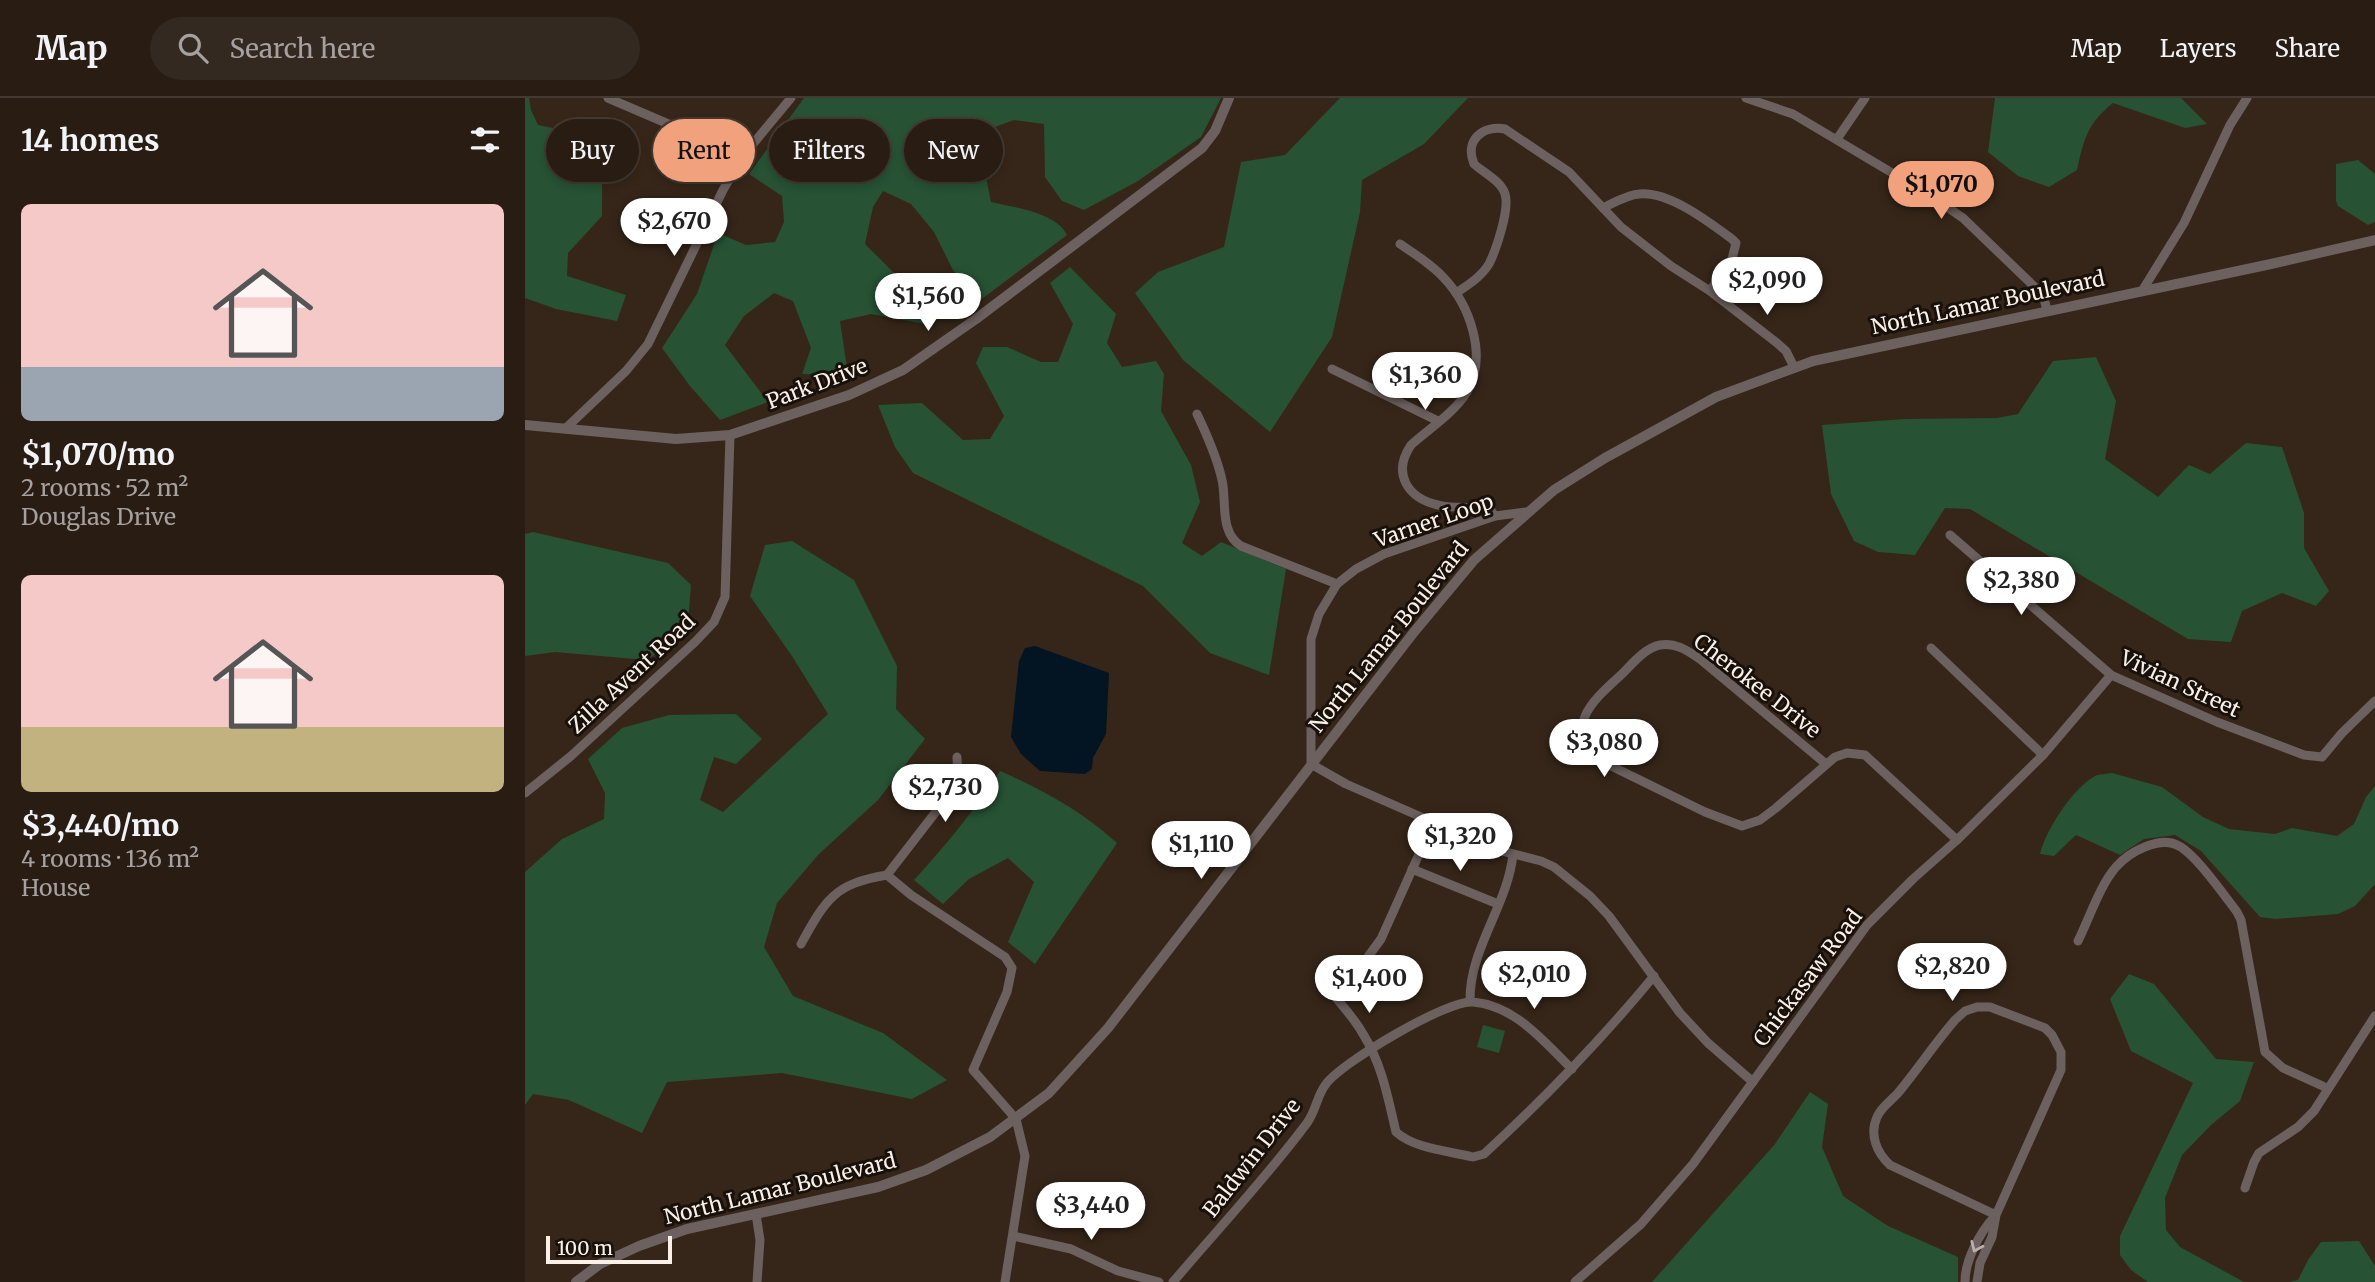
<!DOCTYPE html>
<html lang="en">
<head>
<meta charset="utf-8">
<style>
	:root { --surface:#281c13; --page:#342921; --text:#f1f3f6; --muted:#a5a1a0; --line:#443a33; --accent:#f1a17b }
	body { margin:0; font-family:Merriweather,serif; background:var(--page); color:var(--text); height:100vh; display:flex; flex-direction:column; font-size:26px; white-space:nowrap }
	* { box-sizing:border-box; margin:0 }
	p { font-size:23px; color:var(--muted) }
	.icon { flex:none; width:38px; height:38px; fill:none; stroke:currentColor; stroke-width:2; stroke-linecap:round; stroke-linejoin:round }
	.map { position:relative; flex:1; overflow:hidden }
	.sheet { display:flex; flex-direction:column; background:var(--surface); width:525px }
	.sheet>* { flex:none }
	.hud { position:absolute; left:21px; top:21px; width:665px; height:63px; display:flex; gap:14px }
	.scale { position:absolute; left:21px; bottom:18px; width:126px; box-sizing:border-box; padding-left:7px; border:4px solid #faf0e7; border-top:0; font-size:19px; line-height:24px; white-space:nowrap; color:#faf0e7; -webkit-text-stroke:5px #18110b; paint-order:stroke }
	.price { position:absolute; translate:-50% -60px; padding:0 16px; border-radius:24px; background:#fff; color:#222; font-size:23px; line-height:46px; filter:drop-shadow(0 2px 4px #0008) }
	.price::after { content:''; position:absolute; left:50%; top:42px; width:21px; height:16px; margin-left:-10px; background:inherit; clip-path:polygon(0 0,100% 0,50% 100%) }
	.price.selected { background:var(--accent); color:#111 }
	ul { padding:0; list-style:none }
	li { display:grid; align-content:center; gap:14px; height:371px; padding:0 21px }
	li span { display:grid; place-items:center; height:217px; border-radius:10px; color:#555 }
	li>.icon { margin-inline-start:auto }
	span .icon { width:126px; height:126px; fill:#fffc; stroke-width:1 }
	li b { font-size:30px }
	h2 { display:flex; justify-content:space-between; align-items:center; height:84px; padding:0 21px; font-size:30px }
	.tag { padding:0 24px; border-radius:32px; background:var(--surface); box-shadow:0 4px 10px #0003,0 0 0 2px var(--line); font-size:24px; line-height:63px }
	.tag.selected { background:var(--accent); color:#111 }
	header { display:flex; align-items:center; gap:42px; box-sizing:border-box; height:98px; padding:0 35px; background:var(--surface); border-bottom:2px solid var(--line) }
	header strong { font-size:33px }
	nav { display:flex; gap:38px; margin-inline-start:auto; font-size:24px }
	.search { width:490px; height:63px; background:var(--page); display:flex; align-items:center; gap:18px; box-sizing:border-box; padding:0 24px; border-radius:38px; color:var(--muted); font-size:26px }
	main { display:flex; flex:1; min-height:0 }
	.map>svg:first-child { display:block }
	.green { fill:#275234 }
	.water { fill:#031423 }
	.lines { fill:none; stroke-linecap:round; stroke-linejoin:round }
	.minor { stroke:#6c615f; stroke-width:9 }
	.tertiary { stroke:#6c615f; stroke-width:10 }
	.oneway { stroke:#bab0aa }
	.labels { text-anchor:middle; stroke-width:6; stroke-linejoin:round; paint-order:stroke }
	.street-label { font-size:21px; fill:#faf0e7; stroke:#18110b }
</style>
</head>
<body>
<header>
<strong>Map</strong>
<div class="search"><svg class="icon" aria-label="search" viewBox="0 0 24 24"><circle cx="10" cy="10" r="6"/><path d="M15 15l6 6"/></svg>Search here</div>
<nav><a>Map</a><a>Layers</a><a>Share</a></nav>
</header>
<main>
<section class="sheet">
<h2>14 homes<svg class="icon" aria-label="filters" viewBox="0 0 24 24"><path d="M4 7h16M4 17h16"/><circle cx="9" cy="7" r="2"/><circle cx="15" cy="17" r="2"/></svg></h2>
<ul>
<li><span style="background:linear-gradient(#f6c9c9 75%,#9aa5b1 0)"><svg class="icon" aria-label="home" viewBox="0 0 24 24"><path d="M3 11l9-7 9 7M6 9v11h12V9"/></svg></span><div><b>$1,070/mo</b><p>2 rooms · 52 m²</p><p>Douglas Drive</p></div></li>
<li><span style="background:linear-gradient(#f6c9c9 70%,#c2b280 0)"><svg class="icon" aria-label="home" viewBox="0 0 24 24"><path d="M3 11l9-7 9 7M6 9v11h12V9"/></svg></span><div><b>$3,440/mo</b><p>4 rooms · 136 m²</p><p>House</p></div></li>
</ul>
</section>
<div class="map">
<svg width="1850" height="1184" viewBox="0 0 1850 1184">
	<rect width="100%" height="100%" fill="#362619"/>
	<g class="green">
		<polygon points="0,0 4,0 6,12 13,27 52,35 77,80 77,118 43,155 42,178 101,197 92,223 31,211 0,200"/>
		<path d="M279,0h417l-20,39 -63,44 -54,29 -22,-9 -17,-24 -1,-53 -30,-4 -19,7 -14,25 10,50c22,5 66,11 76,33l-88,66 -26,-31 -19,-38 -23,-28 -28,-13 -10,16 -8,37 30,30 35,51 -59,-11 -31,7 8,54 -46,-1 9,-26 -18,-47 -19,-8 -30,23 -19,29 43,57 -48,18 -30,-34 -28,-38 35,-54 21,-61 28,12 29,-3 9,-20 -2,-26 -33,-22z"/>
		<polygon points="815,0 943,0 899,46 837,82 835,114 807,239 745,334 658,262 610,195 633,174 699,149 716,64 760,57"/>
		<path d="M1470,0h186l26,26 -22,4 -72,-25c-26,21 -29,36 -36,67l-28,17 -31,-11 -30,-24z"/>
		<polygon points="1833,62 1850,76 1850,124 1843,127 1813,108 1811,103 1811,66"/>
		<polygon points="545,169 591,216 582,245 597,269 631,263 639,276 636,313 666,367 675,404 657,445 677,458 696,444 761,471 744,577 685,555 618,488 388,375 370,349 353,307 397,305 438,342 465,341 479,318 451,265 458,249 482,249 516,264 533,264 548,226 525,185"/>
		<polygon points="1571,259 1591,303 1580,361 1633,399 1664,367 1685,376 1721,345 1757,349 1779,415 1779,450 1804,493 1791,508 1757,495 1717,513 1706,544 1663,541 1445,411 1420,410 1390,457 1353,454 1329,443 1306,396 1297,327 1380,321 1472,320 1493,316 1528,263"/>
		<polygon points="8,434 143,465 166,487 162,538 121,562 30,554 0,558 0,436"/>
		<polygon points="267,443 329,482 372,568 371,611 400,641 353,702 293,757 252,805 239,849 268,898 358,935 422,982 387,1001 257,975 142,984 117,1035 44,1002 8,996 0,1007 0,774 37,741 79,721 80,695 63,661 97,630 144,617 211,616 237,641 211,666 189,659 175,702 198,714 303,616 267,558 225,498 240,447"/>
		<path d="M475,673c43,19 82,40 117,72l-82,121 -27,-22 26,-60 -26,-24 -39,21 -26,25 -29,-24c32,-35 60,-69 86,-109z"/>
		<path d="M1587,675l50,14 41,30 26,12 46,5 17,-6 45,8 17,-12 12,-27 9,-11v98l-20,22 -17,8 -63,5 -15,-2 -59,-66 -26,-16 -31,4 -24,16 -44,-20 -22,21 -14,-2c6,-24 32,-65 55,-78 4,-2 12,-2 17,-3z"/>
		<polygon points="1604,876 1629,886 1691,961 1729,964 1715,1003 1686,1027 1657,1057 1640,1100 1641,1132 1655,1149 1719,1184 1623,1184 1606,1172 1595,1157 1595,1138 1668,985 1606,953 1585,901"/>
		<polygon points="958,927 980,933 974,955 952,949"/>
		<polygon points="1285,994 1303,1006 1297,1049 1318,1098 1363,1128 1433,1159 1433,1184 1127,1184 1250,1046"/>
		<polygon points="1834,1143 1850,1168 1850,1184 1764,1184 1773,1182 1783,1162 1796,1144"/>
	</g>
	<polygon class="water" points="510,548 584,575 581,636 568,660 567,671 560,676 515,673 496,656 486,639 494,563 500,550"/>
	<g class="lines">
		<g class="minor">
			<polyline points="83,0 218,58"/>
			<polyline points="1221,0 1268,16 1406,98 1438,120 1518,197 1522,212"/>
			<polyline points="1312,41 1340,0"/>
			<path d="M1078,110c11,-5 23,-13 36,-14 30,-3 70,28 93,45l4,4 -4,16 -22,32"/>
			<path d="M875,146c15,10 31,20 43,33 27,28 45,79 24,115 -13,21 -38,37 -56,53 -19,28 -4,53 27,60 16,4 33,2 50,2l7,9"/>
			<polyline points="1617,193 1659,125 1705,27 1722,0"/>
			<path d="M931,195c12,-8 25,-16 33,-29 7,-14 21,-55 16,-70 -4,-13 -21,-21 -31,-30 -10,-24 9,-39 31,-35l64,43 52,55 50,39 39,25 67,52 9,8 8,16"/>
			<polyline points="807,271 913,323"/>
			<path d="M672,316c10,21 20,43 25,66 5,22 -3,52 19,66l96,38"/>
			<polyline points="41,330 101,273 123,246 198,92 218,58 266,0"/>
			<polyline points="1001,414 970,418 859,456 831,471 812,486 794,516 786,541 786,666 821,686 969,751 1016,763 1029,769 1065,798 1084,818 1155,915 1183,945 1228,984"/>
			<polyline points="1425,437 1586,577 1692,624 1779,657 1797,659 1817,635 1850,603"/>
			<polyline points="1406,550 1518,657"/>
			<path d="M1301,666l-126,-105c-12,-8 -24,-17 -40,-14 -15,3 -27,18 -38,29 -31,28 -62,55 -17,89l100,49 37,14 18,-6 16,-12 59,-51 12,-4 18,2 92,85"/>
			<polyline points="0,695 46,658 170,544 189,524 200,499 205,337"/>
			<path d="M908,725l-52,116 -44,60c9,11 19,22 26,35 19,30 25,64 33,98 19,17 53,19 77,25l11,-3c61,-56 117,-114 170,-178"/>
			<polyline points="887,771 973,806"/>
			<polyline points="362,777 386,797 480,859 487,870 482,894 448,972 491,1021 500,1058 480,1184"/>
			<polyline points="362,777 427,693 433,683 432,659"/>
			<path d="M1553,843c11,-22 22,-56 38,-74 13,-15 44,-32 63,-21 17,9 45,49 58,66l4,8 24,132 18,16 44,20"/>
			<path d="M276,846c25,-45 33,-60 86,-69"/>
			<path d="M945,903c-1,-52 38,-96 43,-147"/>
			<polyline points="1720,1090 1729,1064 1734,1055 1773,1029 1789,1013 1850,918"/>
			<polyline points="231,1116 235,1142 232,1184"/>
			<polyline points="488,1138 546,1151 593,1173 634,1184"/>
			<path d="M648,1184c45,-53 93,-104 134,-159 9,-12 10,-28 19,-39 15,-21 122,-85 147,-82 43,4 70,39 99,67"/>
			<polyline points="1050,1184 1116,1126 1168,1066 1342,827 1388,781 1432,742 1518,657 1586,577"/>
			<path d="M1440,1184c0,-22 15,-50 30,-66"/>
			<path d="M1452,1184l3,-19 12,-26 4,-22 65,-145v-18l-9,-17 -7,-7 -55,-21h-13l-12,4 -10,9c-20,23 -37,49 -57,73 -7,8 -16,13 -21,24 -8,18 0,36 13,48l106,50"/>
		</g>
		<g class="tertiary">
			<polyline points="0,327 151,341 205,337 324,297 378,272 451,221 677,50 690,33 704,0"/>
			<polyline points="51,1184 75,1166 114,1148 162,1131 353,1089 401,1072 465,1039 524,995 583,930 889,534 949,462 1029,392 1080,360 1191,299 1288,263 1746,166 1850,142"/>
		</g>
	</g>
	<defs><path id="oneway-chevron" d="M-2-3.5L2.5 0L-2 3.5" fill="none" stroke-width="1.6" stroke-linecap="round" stroke-linejoin="round" transform="scale(1.75)"/></defs>
	<use class="oneway" href="#oneway-chevron" transform="translate(1451 1149) rotate(114)"/>
	<g class="labels">
		<g class="street-label">
			<text transform="translate(1463 205) rotate(-12)" y="7">North Lamar Boulevard</text>
			<text transform="translate(292 286) rotate(-21)" y="7">Park Drive</text>
			<text transform="translate(909 423) rotate(-19)" y="7">Varner Loop</text>
			<text transform="translate(864 539) rotate(-51)" y="7">North Lamar Boulevard</text>
			<text transform="translate(107 576) rotate(-43)" y="7">Zilla Avent Road</text>
			<text transform="translate(1655 586) rotate(25)" y="7">Vivian Street</text>
			<text transform="translate(1232 588) rotate(38)" y="7">Cherokee Drive</text>
			<text transform="translate(1283 880) rotate(-53)" y="7">Chickasaw Road</text>
			<text transform="translate(727 1060) rotate(-52)" y="7">Baldwin Drive</text>
			<text transform="translate(255 1091) rotate(-14)" y="7">North Lamar Boulevard</text>
		</g>
	</g>
</svg>
<div class="scale">100 m</div>
<b class="price selected" style="left:1416px;top:123px">$1,070</b>
<b class="price" style="left:149px;top:160px">$2,670</b>
<b class="price" style="left:1242px;top:219px">$2,090</b>
<b class="price" style="left:403px;top:235px">$1,560</b>
<b class="price" style="left:900px;top:314px">$1,360</b>
<b class="price" style="left:1496px;top:519px">$2,380</b>
<b class="price" style="left:1079px;top:681px">$3,080</b>
<b class="price" style="left:420px;top:726px">$2,730</b>
<b class="price" style="left:935px;top:775px">$1,320</b>
<b class="price" style="left:676px;top:783px">$1,110</b>
<b class="price" style="left:1427px;top:905px">$2,820</b>
<b class="price" style="left:1009px;top:913px">$2,010</b>
<b class="price" style="left:844px;top:917px">$1,400</b>
<b class="price" style="left:566px;top:1144px">$3,440</b>
<div class="hud">
<a class="tag">Buy</a>
<a class="tag selected">Rent</a>
<a class="tag">Filters</a>
<a class="tag">New</a>
</div>
</div>
</main>
</body>
</html>
